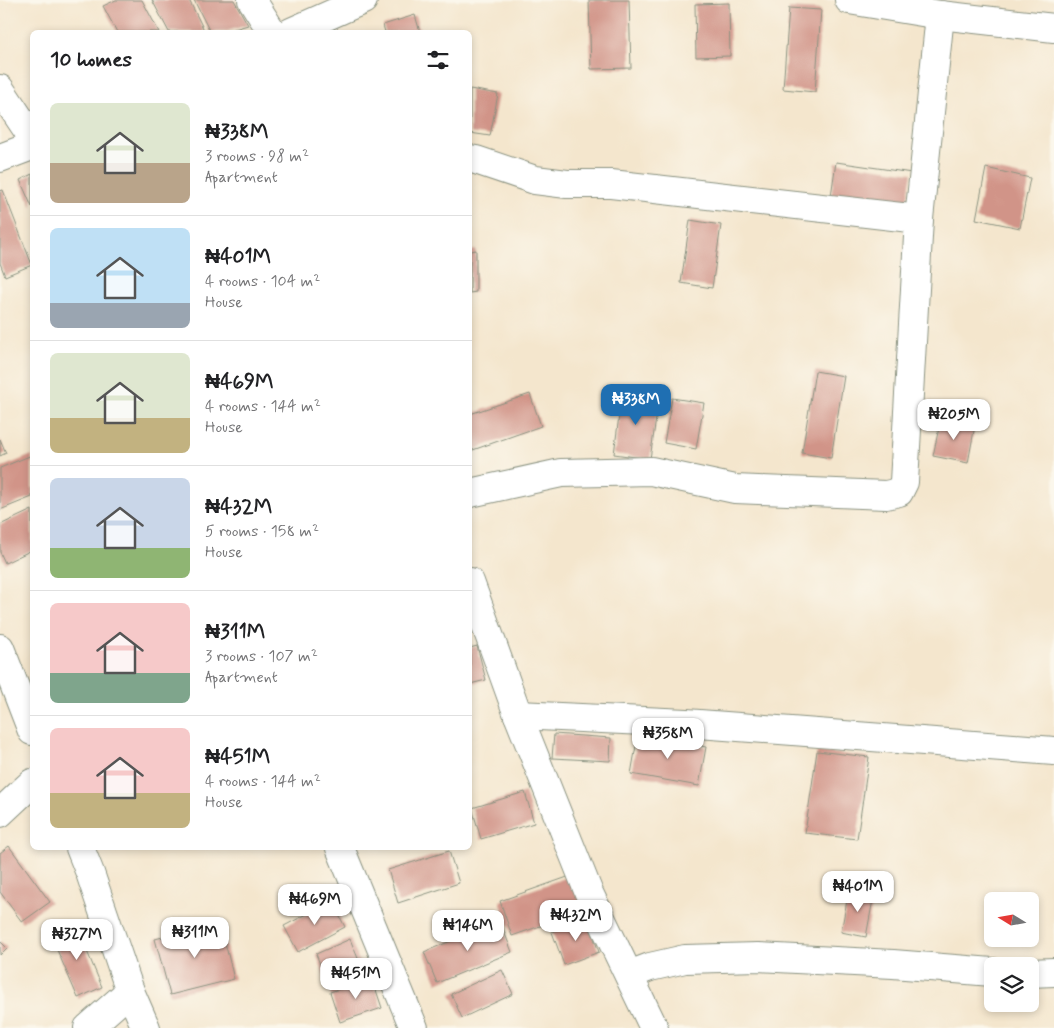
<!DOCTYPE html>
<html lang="en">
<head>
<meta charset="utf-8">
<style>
	:root { --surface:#fff; --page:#f2f2f2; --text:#202124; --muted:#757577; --line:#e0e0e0; --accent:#1f6fb2 }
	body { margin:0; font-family:Mynerve,sans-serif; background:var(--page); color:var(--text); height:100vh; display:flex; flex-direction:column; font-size:19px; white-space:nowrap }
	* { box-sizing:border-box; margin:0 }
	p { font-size:16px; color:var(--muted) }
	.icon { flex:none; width:28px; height:28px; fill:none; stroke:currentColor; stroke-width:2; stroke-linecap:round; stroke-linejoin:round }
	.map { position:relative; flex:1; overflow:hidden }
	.panel { position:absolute; left:30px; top:30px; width:442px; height:820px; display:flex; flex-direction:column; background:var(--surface); border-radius:8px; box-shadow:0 2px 8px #0003 }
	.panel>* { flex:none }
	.needle { width:32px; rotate:281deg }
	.buttons { position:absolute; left:984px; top:892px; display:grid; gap:10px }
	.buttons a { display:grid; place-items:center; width:55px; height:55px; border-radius:8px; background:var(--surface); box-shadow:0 2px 8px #0003; font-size:25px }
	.price { position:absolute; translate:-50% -42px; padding:0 11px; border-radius:10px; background:#fff; color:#222; font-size:16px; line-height:32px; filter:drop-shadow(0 1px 2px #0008) }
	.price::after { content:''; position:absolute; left:50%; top:30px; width:15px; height:11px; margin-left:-8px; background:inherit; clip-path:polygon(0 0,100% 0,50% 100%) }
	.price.current { background:var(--accent); color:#fff }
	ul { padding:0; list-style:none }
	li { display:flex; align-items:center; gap:15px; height:125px; padding:0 20px }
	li+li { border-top:1px solid var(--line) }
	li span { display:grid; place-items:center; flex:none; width:140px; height:100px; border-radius:8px; color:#555 }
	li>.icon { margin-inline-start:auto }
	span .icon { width:60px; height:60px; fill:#fffc; stroke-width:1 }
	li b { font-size:21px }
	h2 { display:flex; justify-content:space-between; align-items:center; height:60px; padding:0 20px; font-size:21px }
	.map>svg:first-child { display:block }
	.building { fill:#d19488 }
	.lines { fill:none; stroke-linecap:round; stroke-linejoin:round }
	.minor-casing { stroke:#8a9280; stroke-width:30 }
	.minor { stroke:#fff; stroke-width:28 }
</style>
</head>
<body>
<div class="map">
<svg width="1054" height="1028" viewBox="0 0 1054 1028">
	<rect width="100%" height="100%" fill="#fbf7ec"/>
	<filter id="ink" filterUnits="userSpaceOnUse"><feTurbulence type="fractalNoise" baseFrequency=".02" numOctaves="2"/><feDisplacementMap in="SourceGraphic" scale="10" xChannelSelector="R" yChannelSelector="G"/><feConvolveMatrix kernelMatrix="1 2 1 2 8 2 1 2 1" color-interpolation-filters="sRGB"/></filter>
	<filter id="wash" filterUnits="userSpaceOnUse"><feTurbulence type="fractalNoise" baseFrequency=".0096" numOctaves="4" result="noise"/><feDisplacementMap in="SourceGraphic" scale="20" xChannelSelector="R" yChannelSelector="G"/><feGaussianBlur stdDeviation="1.12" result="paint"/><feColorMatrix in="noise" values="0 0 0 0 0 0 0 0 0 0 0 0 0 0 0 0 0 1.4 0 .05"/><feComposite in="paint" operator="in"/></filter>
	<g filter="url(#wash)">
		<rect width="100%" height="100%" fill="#f4e6cd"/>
		<g id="blocks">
			<g class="building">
				<polygon points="116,0 142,0 159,32 117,32 103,6"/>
				<polygon points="152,0 189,0 205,32 169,32"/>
				<polygon points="194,0 234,0 248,25 224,32 210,32"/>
				<polygon points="589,0 629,0 631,68 591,69"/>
				<polygon points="729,3 730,56 696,57 695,4"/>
				<polygon points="789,8 821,10 815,92 783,89"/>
				<polygon points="415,15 420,32 385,32 383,25"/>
				<polygon points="470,89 498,94 490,136 470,133"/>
				<polygon points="836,162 912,173 906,207 831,196"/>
				<polygon points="986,168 1030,178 1020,228 976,219"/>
				<polygon points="32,174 32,207 20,180"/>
				<polygon points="3,190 32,265 5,276 0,263 0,191"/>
				<polygon points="690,220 721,225 712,288 681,283"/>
				<polygon points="476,250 476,292 470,293 470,251"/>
				<polygon points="815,371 844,376 831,458 802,453"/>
				<polygon points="622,393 659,398 650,459 614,454"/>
				<polygon points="530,394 541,426 470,451 470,414"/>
				<polygon points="672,398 704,403 696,449 664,443"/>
				<polygon points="941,418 975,425 968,463 933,456"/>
				<polygon points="0,439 6,453 0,456"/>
				<polygon points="32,455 32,497 0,510 0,468"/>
				<polygon points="32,510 32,550 5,563 0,552 0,525"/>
				<polygon points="477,646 486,680 470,684 470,648"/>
				<polygon points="554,734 611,738 610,761 552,758"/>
				<polygon points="638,735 706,747 699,786 631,774"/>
				<polygon points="817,751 869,757 857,839 805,833"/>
				<polygon points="525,792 534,823 481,839 472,808"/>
				<polygon points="9,846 50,902 22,922 0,892 0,853"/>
				<polygon points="449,851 459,883 398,903 388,870"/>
				<polygon points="576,874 588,909 512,936 500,901"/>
				<polygon points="849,890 874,894 866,937 841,932"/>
				<polygon points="332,901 345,927 298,952 284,926"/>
				<polygon points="587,919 599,952 564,965 552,932"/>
				<polygon points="500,921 512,952 437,983 424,952"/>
				<polygon points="220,922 234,979 170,995 155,939"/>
				<polygon points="76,925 102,987 78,998 51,936"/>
				<polygon points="350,939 362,968 327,982 316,954"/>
				<polygon points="0,941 7,948 0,955"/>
				<polygon points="502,970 513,994 462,1018 451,994"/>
				<polygon points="372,978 382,1008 340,1022 330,992"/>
			</g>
		</g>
	</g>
	<g filter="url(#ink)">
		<use href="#blocks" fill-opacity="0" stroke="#8a9280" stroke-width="1"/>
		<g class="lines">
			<g class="minor-casing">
				<g id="minor">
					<polyline points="252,0 272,32"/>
					<polyline points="849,0 940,15 1054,28"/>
					<polyline points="291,32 363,0"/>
					<polyline points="0,89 32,137"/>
					<polyline points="0,158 32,146"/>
					<polyline points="470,159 476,160 535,180 567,184 611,184 919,219 940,15"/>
					<polyline points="470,493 561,473 651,471 735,489 886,495 899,492 904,482 919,219"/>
					<polyline points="470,582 518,715 589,893 654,1028"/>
					<polyline points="0,648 32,731"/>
					<polyline points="518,715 686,723 1054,751"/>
					<polyline points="0,813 32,783"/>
					<polyline points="80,848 90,873 130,991 146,1028"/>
					<polyline points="340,848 414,1028"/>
					<polyline points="1030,973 1054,972"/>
					<polyline points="629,975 650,967 685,959 758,957 893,964 992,972"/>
					<polyline points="88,1028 130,991"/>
				</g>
			</g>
			<use href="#minor" class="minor"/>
		</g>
	</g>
</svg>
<div class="buttons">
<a><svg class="needle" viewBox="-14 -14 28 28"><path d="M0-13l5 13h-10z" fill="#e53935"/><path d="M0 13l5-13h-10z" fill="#757577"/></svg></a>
<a><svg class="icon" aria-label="layers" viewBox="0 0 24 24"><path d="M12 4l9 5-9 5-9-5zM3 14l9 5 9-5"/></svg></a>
</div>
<b class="price current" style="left:636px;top:426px">₦338M</b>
<b class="price" style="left:954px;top:441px">₦205M</b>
<b class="price" style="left:668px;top:760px">₦358M</b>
<b class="price" style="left:858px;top:913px">₦401M</b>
<b class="price" style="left:315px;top:926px">₦469M</b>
<b class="price" style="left:576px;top:942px">₦432M</b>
<b class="price" style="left:468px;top:952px">₦146M</b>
<b class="price" style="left:195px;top:959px">₦311M</b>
<b class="price" style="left:77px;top:961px">₦327M</b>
<b class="price" style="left:356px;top:1000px">₦451M</b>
<section class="panel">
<h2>10 homes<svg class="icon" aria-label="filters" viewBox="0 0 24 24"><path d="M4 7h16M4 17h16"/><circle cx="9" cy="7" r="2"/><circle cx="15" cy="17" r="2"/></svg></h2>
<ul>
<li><span style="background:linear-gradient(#dfe7d0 60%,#b9a48a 0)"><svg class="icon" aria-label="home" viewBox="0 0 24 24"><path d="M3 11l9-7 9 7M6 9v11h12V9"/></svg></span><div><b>₦338M</b><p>3 rooms · 98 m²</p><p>Apartment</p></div></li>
<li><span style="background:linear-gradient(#bfe0f5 75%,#9aa5b1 0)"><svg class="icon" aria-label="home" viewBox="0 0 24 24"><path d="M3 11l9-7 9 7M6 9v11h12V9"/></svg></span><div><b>₦401M</b><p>4 rooms · 104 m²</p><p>House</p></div></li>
<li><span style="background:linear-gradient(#dfe7d0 65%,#c2b280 0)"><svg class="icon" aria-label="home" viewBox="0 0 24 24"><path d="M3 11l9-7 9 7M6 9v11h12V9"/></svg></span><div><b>₦469M</b><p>4 rooms · 144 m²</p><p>House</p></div></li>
<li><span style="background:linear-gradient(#c9d6e8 70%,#8fb573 0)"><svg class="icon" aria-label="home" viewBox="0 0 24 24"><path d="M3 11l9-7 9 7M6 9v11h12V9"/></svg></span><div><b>₦432M</b><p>5 rooms · 158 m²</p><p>House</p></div></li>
<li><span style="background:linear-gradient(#f6c9c9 70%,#7fa58c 0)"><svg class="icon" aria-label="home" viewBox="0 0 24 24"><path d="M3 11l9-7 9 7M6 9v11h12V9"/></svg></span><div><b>₦311M</b><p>3 rooms · 107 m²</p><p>Apartment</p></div></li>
<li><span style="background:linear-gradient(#f6c9c9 65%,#c2b280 0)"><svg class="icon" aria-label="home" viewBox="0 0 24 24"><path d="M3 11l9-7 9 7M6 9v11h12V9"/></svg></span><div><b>₦451M</b><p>4 rooms · 144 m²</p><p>House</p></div></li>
</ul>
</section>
</div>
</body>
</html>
